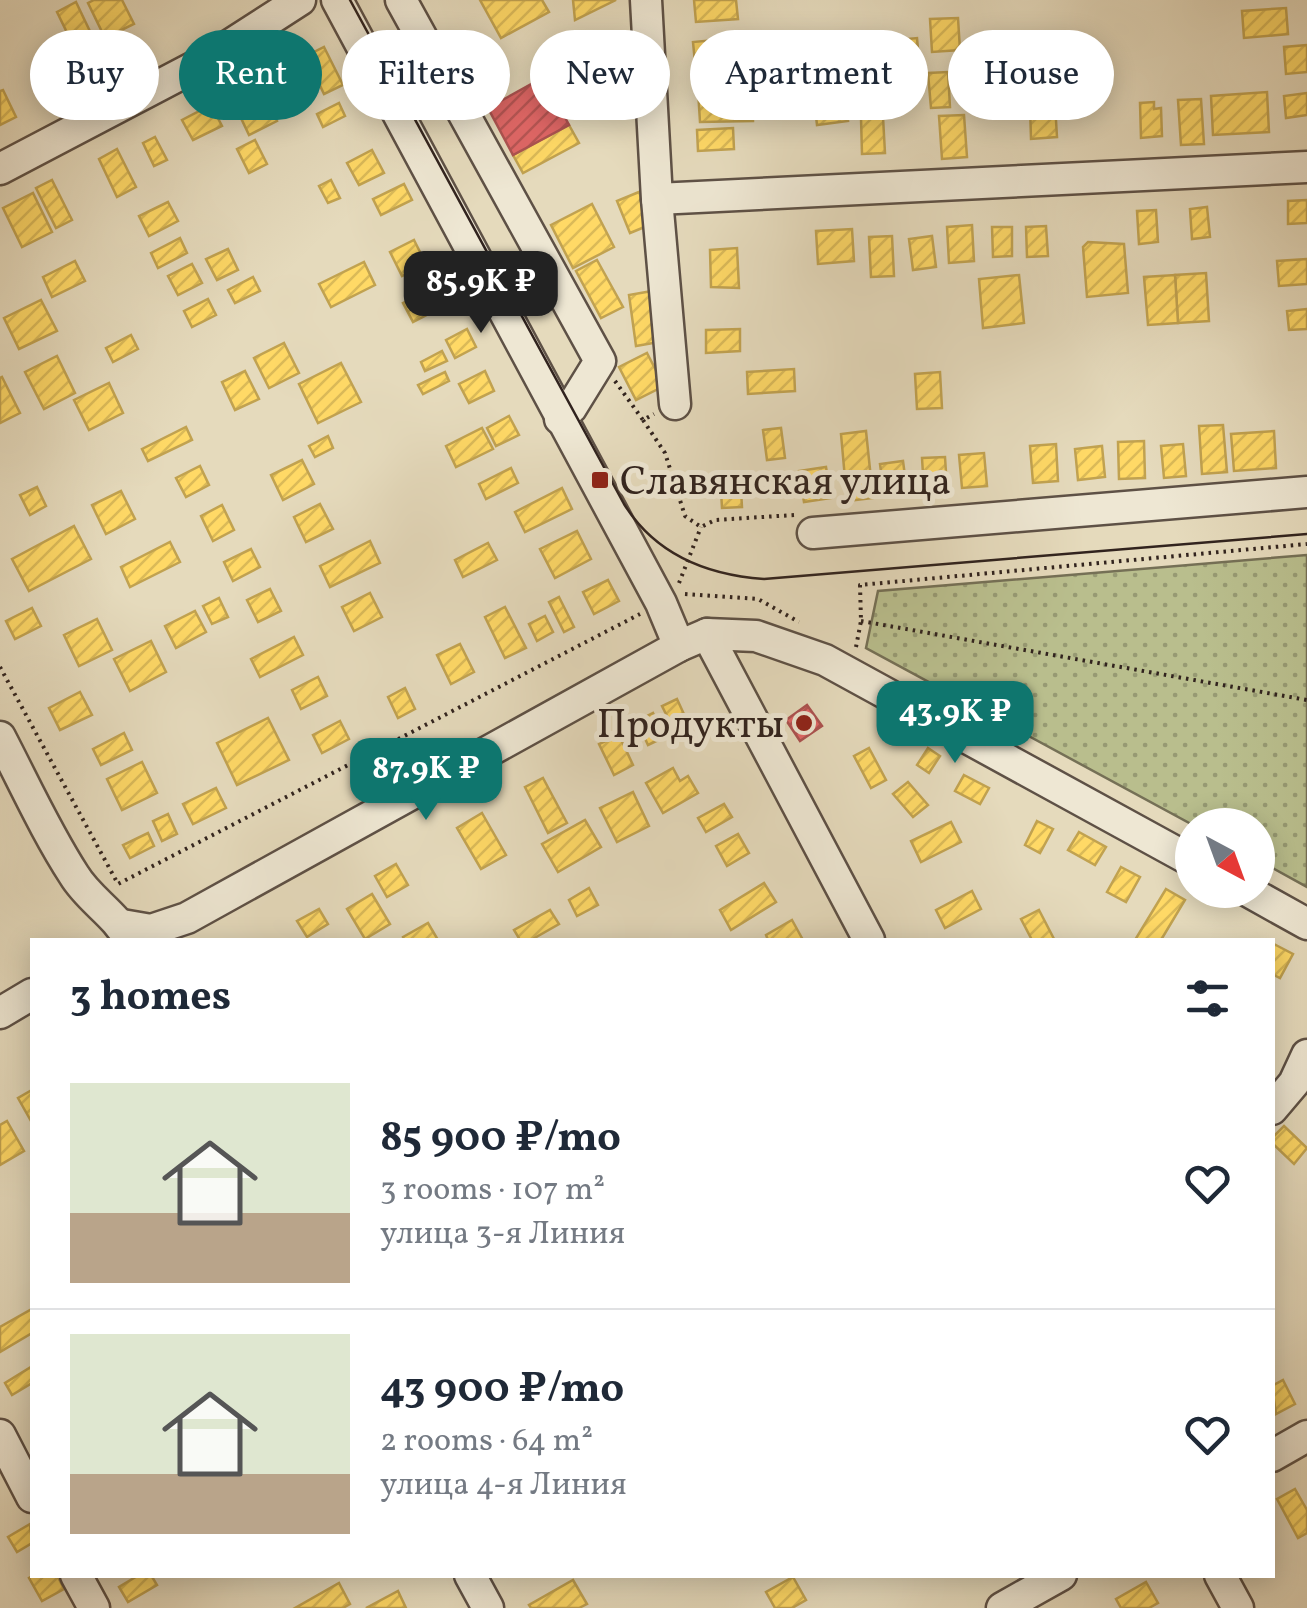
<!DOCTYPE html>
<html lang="en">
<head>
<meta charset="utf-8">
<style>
	:root { --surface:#fff; --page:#f2f2f3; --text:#1f2937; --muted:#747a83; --line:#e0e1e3; --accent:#0f766e }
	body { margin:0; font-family:Vollkorn,serif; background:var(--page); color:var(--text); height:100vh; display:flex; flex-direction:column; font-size:38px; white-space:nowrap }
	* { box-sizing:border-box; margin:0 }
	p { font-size:32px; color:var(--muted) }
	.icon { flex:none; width:55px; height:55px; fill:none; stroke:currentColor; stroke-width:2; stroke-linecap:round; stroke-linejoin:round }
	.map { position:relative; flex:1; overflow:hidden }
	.panel { position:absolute; left:30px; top:938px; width:1245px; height:640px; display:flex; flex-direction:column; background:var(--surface); border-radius:0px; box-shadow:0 5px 25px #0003 }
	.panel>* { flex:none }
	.top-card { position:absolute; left:30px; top:30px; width:1248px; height:90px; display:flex; gap:20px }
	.needle { width:65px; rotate:139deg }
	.controls { position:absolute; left:1175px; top:808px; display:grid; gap:20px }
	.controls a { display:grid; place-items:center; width:100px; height:100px; border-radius:50%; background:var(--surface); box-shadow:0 5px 25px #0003; font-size:50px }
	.price { position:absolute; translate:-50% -85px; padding:0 22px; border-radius:20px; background:var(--accent); color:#fff; font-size:32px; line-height:65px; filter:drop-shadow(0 2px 5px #0008) }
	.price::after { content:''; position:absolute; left:50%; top:60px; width:30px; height:22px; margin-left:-15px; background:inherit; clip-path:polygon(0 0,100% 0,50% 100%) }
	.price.selected { background:#222; color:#fff }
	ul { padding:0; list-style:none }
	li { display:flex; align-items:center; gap:30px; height:250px; padding:0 40px }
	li+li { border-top:2px solid var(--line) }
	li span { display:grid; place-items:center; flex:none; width:280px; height:200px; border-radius:0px; color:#555 }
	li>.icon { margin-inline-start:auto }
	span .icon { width:120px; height:120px; fill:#fffc; stroke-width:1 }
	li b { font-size:42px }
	h2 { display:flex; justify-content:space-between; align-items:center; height:120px; padding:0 40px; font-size:42px }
	.chip { padding:0 35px; border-radius:45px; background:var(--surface); box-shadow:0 5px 25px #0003; font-size:35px; line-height:90px }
	.chip.selected { background:var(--accent); color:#fff }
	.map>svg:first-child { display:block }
	.park { fill:url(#park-dots); stroke:#757056; stroke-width:2.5 }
	.homes { fill:url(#homes-hatch); stroke:#c1a250; stroke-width:2.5 }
	.shops { fill:url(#shops-hatch); stroke:#ac5250; stroke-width:2.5 }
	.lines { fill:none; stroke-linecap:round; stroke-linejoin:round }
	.minor-casing { stroke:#5e5146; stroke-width:35 }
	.path { stroke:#31231e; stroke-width:4; stroke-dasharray:2.5 5; stroke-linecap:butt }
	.minor { stroke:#eee7d3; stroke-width:30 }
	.tram { stroke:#31231e; stroke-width:2.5 }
	.poi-dot { fill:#8f2418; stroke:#eee7d3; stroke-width:4 }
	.labels { text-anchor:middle; stroke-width:10; stroke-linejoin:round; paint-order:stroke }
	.poi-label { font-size:40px; fill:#31231e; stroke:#eee7d3; text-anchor:start }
</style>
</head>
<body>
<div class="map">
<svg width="1307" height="1608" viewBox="0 0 1307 1608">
	<defs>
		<pattern id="park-dots" width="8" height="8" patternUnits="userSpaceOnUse" patternTransform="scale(2.5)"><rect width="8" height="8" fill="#b9be8d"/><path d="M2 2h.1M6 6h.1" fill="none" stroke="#979a73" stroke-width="1.8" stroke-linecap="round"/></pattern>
		<pattern id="homes-hatch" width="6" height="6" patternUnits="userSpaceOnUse" patternTransform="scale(2.5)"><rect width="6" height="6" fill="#ffd966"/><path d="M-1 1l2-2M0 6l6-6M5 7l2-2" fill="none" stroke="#dbba58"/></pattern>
		<pattern id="shops-hatch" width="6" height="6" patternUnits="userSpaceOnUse" patternTransform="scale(2.5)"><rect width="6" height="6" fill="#e06666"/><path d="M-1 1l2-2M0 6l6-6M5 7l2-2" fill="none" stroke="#b65453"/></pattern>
	</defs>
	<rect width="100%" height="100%" fill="#e5dabc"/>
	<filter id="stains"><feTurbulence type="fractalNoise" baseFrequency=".002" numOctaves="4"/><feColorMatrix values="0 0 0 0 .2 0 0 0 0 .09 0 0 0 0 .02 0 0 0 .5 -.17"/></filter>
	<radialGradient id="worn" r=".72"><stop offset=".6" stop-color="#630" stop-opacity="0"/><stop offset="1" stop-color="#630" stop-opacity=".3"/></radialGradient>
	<polygon class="park" points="1307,555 1307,887 1258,860 1258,825 1193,825 866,648 878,591"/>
	<g class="homes">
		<polygon points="94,0 122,0 134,24 105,38 88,3"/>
		<polygon points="480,0 542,0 549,12 501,38"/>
		<polygon points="573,0 616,0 575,20"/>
		<polygon points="694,0 736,0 738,19 696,22"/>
		<polygon points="76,2 96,44 77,53 57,12"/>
		<polygon points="1286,8 1288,34 1244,38 1242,11"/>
		<polygon points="958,18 960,50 932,52 930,19"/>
		<polygon points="917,38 921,83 890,85 886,41"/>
		<polygon points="724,39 727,70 696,73 693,42"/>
		<polygon points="1001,40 1004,95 969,98 966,42"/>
		<polygon points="1307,45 1307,72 1286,74 1284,47"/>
		<polygon points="324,47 343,85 324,94 306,56"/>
		<polygon points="587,52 605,89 575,103 557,67"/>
		<polygon points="841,58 848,121 817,125 810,62"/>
		<polygon points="885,69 887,106 866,107 864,70"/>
		<polygon points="948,72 950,107 931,108 928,73"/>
		<polygon points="260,85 277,121 249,135 232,99"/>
		<polygon points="740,89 748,93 753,100 753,121 700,122 698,90"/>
		<polygon points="3,90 16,117 0,125 0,91"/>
		<polygon points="1267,92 1269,132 1213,135 1211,96"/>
		<polygon points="1307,93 1307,115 1286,118 1284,96"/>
		<polygon points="1201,99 1204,144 1181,145 1178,100"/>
		<polygon points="1154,102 1154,109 1161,108 1162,136 1141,138 1140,103"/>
		<polygon points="339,103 345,116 323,127 317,114"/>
		<polygon points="1055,104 1057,137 1031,139 1030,105"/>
		<polygon points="211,105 222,126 193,140 182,120"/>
		<polygon points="964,115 967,157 942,159 939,116"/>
		<polygon points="883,117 885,153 862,154 861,118"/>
		<polygon points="569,125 579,143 523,173 513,155"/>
		<polygon points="733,128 734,149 698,151 697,130"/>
		<polygon points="155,137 167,160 154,166 143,143"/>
		<polygon points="255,140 267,164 249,173 237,149"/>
		<polygon points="117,149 136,187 117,197 99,159"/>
		<polygon points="372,150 384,173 359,185 347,163"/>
		<polygon points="52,180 72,220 56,228 36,188"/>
		<polygon points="331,180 340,198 328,203 319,186"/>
		<polygon points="404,184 412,200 381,215 373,199"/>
		<polygon points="639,192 652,224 630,233 617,201"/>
		<polygon points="33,193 52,232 22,247 3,208"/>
		<polygon points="1307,200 1307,223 1288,224 1288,201"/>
		<polygon points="168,202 178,221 149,236 139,216"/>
		<polygon points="592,204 614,247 573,268 551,225"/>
		<polygon points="1207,207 1210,237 1192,239 1190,209"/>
		<polygon points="1156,210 1158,242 1139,244 1137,211"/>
		<polygon points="972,225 974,261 949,263 947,227"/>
		<polygon points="1046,226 1048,256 1027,257 1026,227"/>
		<polygon points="992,227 1012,227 1012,256 993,257"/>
		<polygon points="852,229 854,261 818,264 816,231"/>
		<polygon points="892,236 894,276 871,277 869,237"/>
		<polygon points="932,236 936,267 913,270 909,239"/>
		<polygon points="180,238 187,253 158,268 151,253"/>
		<polygon points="414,240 426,264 402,276 390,252"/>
		<polygon points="1088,242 1124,244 1128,293 1087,297 1083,247"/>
		<polygon points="737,248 739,288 711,287 710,250"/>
		<polygon points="228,249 238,270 217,280 206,259"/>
		<polygon points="1307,259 1307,284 1279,286 1277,261"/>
		<polygon points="597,260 623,307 601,318 576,271"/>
		<polygon points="75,261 85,281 52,297 43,277"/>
		<polygon points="364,262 375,285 331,307 319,284"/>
		<polygon points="192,264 202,283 178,295 168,276"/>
		<polygon points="1206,273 1209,321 1178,323 1175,275"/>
		<polygon points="1019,275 1024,323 983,328 979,279"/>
		<polygon points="1175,275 1178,323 1148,325 1144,277"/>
		<polygon points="253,277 260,291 235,303 228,290"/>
		<polygon points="439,285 448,304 413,322 403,303"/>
		<polygon points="652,291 659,342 636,346 629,295"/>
		<polygon points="208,299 216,315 192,327 184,311"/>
		<polygon points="41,300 57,331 19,349 4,318"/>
		<polygon points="1307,309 1307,329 1289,330 1287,311"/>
		<polygon points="467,329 476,347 455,358 446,340"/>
		<polygon points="740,329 740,351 706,353 706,330"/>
		<polygon points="131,335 138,349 113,362 106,348"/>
		<polygon points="284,343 299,373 269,388 254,358"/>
		<polygon points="442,351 447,361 425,371 421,362"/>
		<polygon points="647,353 664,386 636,400 619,367"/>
		<polygon points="57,356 75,393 44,409 25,372"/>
		<polygon points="341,363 361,402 318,423 299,384"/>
		<polygon points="794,369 795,391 748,394 747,372"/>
		<polygon points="245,371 259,399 235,410 222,382"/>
		<polygon points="485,371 494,391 469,403 459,384"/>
		<polygon points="445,372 449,381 423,394 418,385"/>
		<polygon points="940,372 942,408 917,409 915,374"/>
		<polygon points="2,377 20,413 0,423 0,378"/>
		<polygon points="109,383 123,413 89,430 74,400"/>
		<polygon points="509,416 519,435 496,446 487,428"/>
		<polygon points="1223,425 1227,472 1202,474 1199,426"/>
		<polygon points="186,427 192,440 148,461 142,449"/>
		<polygon points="482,428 493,449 456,467 446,446"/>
		<polygon points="781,428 785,458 767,460 763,430"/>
		<polygon points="866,431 873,498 847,501 841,434"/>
		<polygon points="1274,431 1276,468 1234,471 1231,434"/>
		<polygon points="328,436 333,448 315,457 309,446"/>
		<polygon points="1144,441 1145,478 1119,479 1118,442"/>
		<polygon points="1056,444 1058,481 1033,483 1030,446"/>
		<polygon points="1183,444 1186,476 1164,478 1161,446"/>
		<polygon points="1102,446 1105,477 1078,480 1075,449"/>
		<polygon points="984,453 987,486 962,488 959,455"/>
		<polygon points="945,457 947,488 924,490 922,458"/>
		<polygon points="302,460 314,484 283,500 271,475"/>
		<polygon points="903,461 907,491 884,494 880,464"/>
		<polygon points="200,466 209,485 186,497 176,478"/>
		<polygon points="826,467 831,498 804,502 799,471"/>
		<polygon points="511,468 518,483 486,499 479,484"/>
		<polygon points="740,473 742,507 722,508 720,474"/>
		<polygon points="37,487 46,506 30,515 20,495"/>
		<polygon points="562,488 572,509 525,532 515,512"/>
		<polygon points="121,491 135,519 106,534 92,505"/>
		<polygon points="320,504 333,529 306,542 294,517"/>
		<polygon points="222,505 234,530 213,541 201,516"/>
		<polygon points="74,526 91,559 29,591 12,559"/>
		<polygon points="577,531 591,559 555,578 540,549"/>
		<polygon points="370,541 380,563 330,587 320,566"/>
		<polygon points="170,542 180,562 130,587 121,567"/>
		<polygon points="488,543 497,560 463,577 455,560"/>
		<polygon points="251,549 260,567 233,581 224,562"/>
		<polygon points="608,580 619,601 594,614 583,592"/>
		<polygon points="270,589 281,611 258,622 247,600"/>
		<polygon points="370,593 382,617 354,631 342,607"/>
		<polygon points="559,597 574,627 564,632 549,602"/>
		<polygon points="219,598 228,617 212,624 203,606"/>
		<polygon points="505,607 526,648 505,658 485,617"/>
		<polygon points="32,608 41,626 15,639 6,621"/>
		<polygon points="195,611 206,632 176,648 165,626"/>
		<polygon points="545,616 553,632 537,641 529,624"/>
		<polygon points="97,619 112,650 79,666 64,635"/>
		<polygon points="294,637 303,655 260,677 251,659"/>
		<polygon points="151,641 166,672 130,691 114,659"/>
		<polygon points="460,644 474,672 451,684 437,655"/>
		<polygon points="318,677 327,696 301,709 292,690"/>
		<polygon points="405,688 415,709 398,718 388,697"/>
		<polygon points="80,692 92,715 60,730 49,708"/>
		<polygon points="677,699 688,723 674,730 662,706"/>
		<polygon points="653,713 665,737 648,745 637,721"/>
		<polygon points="268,718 289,760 237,785 217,743"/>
		<polygon points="340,721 349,739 322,753 313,735"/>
		<polygon points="124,733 132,750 101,765 93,749"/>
		<polygon points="619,735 633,765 614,775 599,744"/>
		<polygon points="869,748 886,780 871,788 854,756"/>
		<polygon points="928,748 940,756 929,773 917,765"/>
		<polygon points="142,762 157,793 122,810 107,779"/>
		<polygon points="673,768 680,781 688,776 698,793 663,813 646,783"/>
		<polygon points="964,775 989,788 980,804 955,791"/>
		<polygon points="543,778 567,823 548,833 525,787"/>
		<polygon points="908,782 928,805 913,817 893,794"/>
		<polygon points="216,788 226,808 193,824 183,804"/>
		<polygon points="633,792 649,826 617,842 600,808"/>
		<polygon points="724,804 732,817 706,832 698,818"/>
		<polygon points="482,813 506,855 481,869 457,828"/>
		<polygon points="168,814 177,834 162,841 153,821"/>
		<polygon points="585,820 601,847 558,872 542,844"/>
		<polygon points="1037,821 1053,829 1040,853 1025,845"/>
		<polygon points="951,822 961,842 921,862 911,841"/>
		<polygon points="1079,832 1106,847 1095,865 1068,850"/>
		<polygon points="148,833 154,846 130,858 123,845"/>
		<polygon points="738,834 749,853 727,866 716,846"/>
		<polygon points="396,864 408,885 387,897 375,876"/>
		<polygon points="1121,867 1140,877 1126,902 1107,892"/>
		<polygon points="764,883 776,902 731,930 720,910"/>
		<polygon points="589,888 598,905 577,916 569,900"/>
		<polygon points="1166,889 1185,900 1161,940 1135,940"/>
		<polygon points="972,891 981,909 945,928 936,910"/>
		<polygon points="372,894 390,924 365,939 347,909"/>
		<polygon points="319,909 328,924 307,937 297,921"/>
		<polygon points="550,910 559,924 531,940 520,940 514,930"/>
		<polygon points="1039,910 1054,939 1052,940 1032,940 1021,919"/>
		<polygon points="792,920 803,940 768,940 766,935"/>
		<polygon points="428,923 438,940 404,940 403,937"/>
		<polygon points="1272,943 1293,954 1280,978 1272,974"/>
		<polygon points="32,1090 32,1121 31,1121 18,1098"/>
		<polygon points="7,1121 24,1151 0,1165 0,1125"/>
		<polygon points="1284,1126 1307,1148 1294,1164 1272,1143 1272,1138"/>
		<polygon points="32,1309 32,1333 0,1352 0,1327"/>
		<polygon points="31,1367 32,1383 12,1395 5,1383"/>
		<polygon points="1283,1380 1295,1404 1276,1414 1272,1386"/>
		<polygon points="1295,1489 1307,1510 1307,1533 1298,1538 1277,1499"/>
		<polygon points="30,1524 32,1543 17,1552 8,1537"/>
		<polygon points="34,1575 57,1575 64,1589 42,1601 29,1578"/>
		<polygon points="139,1575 151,1575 157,1585 128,1602 119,1587"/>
		<polygon points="793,1577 806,1600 792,1608 775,1608 766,1592"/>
		<polygon points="573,1580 587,1604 579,1608 531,1608 529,1605"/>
		<polygon points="1146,1582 1158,1603 1149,1608 1121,1608 1116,1599"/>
		<polygon points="339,1583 350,1604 343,1608 295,1608"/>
		<polygon points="398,1591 406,1608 366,1608"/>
	</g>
	<g class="shops">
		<polygon points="544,77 569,125 513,155 488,108"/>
		<polygon points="807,705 822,726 800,741 786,720"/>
	</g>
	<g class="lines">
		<g class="minor-casing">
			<g id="minor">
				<polyline points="337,0 661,603 679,646"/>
				<polyline points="401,0 600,361 571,408 560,419"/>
				<polyline points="646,0 657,199 675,404"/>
				<polyline points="0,169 202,63 300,0"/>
				<polyline points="657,199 1307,167"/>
				<polyline points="813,533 1307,492"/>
				<polyline points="707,634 869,940"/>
				<path d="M0,737c24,46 46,95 74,138 15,25 42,39 55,65"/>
				<polyline points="1246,890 1307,924"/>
				<polyline points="122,925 151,930 187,918 679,646 707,634 756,636 825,660 1192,861"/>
				<polyline points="0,1013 32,994"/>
				<polyline points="1272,1109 1294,1083 1307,1055"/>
				<polyline points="0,1435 32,1497"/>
				<polyline points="1272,1456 1307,1436"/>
				<polyline points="76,1575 94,1608"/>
				<polyline points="470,1575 488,1608"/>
				<polyline points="1220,1575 1238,1608"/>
				<polyline points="1002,1608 1061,1575"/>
			</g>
		</g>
		<g class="path">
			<polyline points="615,381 643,420 654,414"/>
			<polyline points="643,420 665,453 685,516 701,527 715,520 794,515"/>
			<polyline points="679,583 701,527"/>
			<polyline points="685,594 758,599 799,622"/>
			<polyline points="861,621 1307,700"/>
			<polyline points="856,647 861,621 860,585 1307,544"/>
			<polyline points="0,667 118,884 640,614"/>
		</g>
		<use href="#minor" class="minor"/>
		<path class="tram" d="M350,0l274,504c31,50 83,71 140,75l543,-45"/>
	</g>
	<g class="poi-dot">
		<rect x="590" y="470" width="20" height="20" rx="5"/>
		<circle cx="804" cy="723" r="10"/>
	</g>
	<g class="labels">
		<g class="poi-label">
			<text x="620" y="494">Славянская улица</text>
			<text x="784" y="737" text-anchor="end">Продукты</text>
		</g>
	</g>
	<rect width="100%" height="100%" filter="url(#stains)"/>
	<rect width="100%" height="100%" fill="url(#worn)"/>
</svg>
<div class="controls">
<a><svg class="needle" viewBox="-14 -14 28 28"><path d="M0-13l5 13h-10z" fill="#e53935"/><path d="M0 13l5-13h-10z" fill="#747a83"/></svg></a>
</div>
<b class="price selected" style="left:481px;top:336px">85.9K ₽</b>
<b class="price" style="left:955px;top:766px">43.9K ₽</b>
<b class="price" style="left:426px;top:823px">87.9K ₽</b>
<div class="top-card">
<a class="chip">Buy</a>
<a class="chip selected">Rent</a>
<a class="chip">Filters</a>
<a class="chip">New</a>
<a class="chip">Apartment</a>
<a class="chip">House</a>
</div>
<section class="panel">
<h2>3 homes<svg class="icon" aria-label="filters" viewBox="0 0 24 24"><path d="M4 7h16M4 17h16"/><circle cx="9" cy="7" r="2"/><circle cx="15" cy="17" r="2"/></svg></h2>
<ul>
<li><span style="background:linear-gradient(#dfe7d0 65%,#b9a48a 0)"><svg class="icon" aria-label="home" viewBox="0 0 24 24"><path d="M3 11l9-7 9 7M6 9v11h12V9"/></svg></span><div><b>85 900 ₽/mo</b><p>3 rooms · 107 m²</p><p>улица 3-я Линия</p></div><svg class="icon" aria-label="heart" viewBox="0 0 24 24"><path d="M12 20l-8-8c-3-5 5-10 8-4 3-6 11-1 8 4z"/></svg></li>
<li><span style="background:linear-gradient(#dfe7d0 70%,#b9a48a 0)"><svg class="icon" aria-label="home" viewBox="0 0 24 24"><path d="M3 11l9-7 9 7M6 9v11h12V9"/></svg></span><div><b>43 900 ₽/mo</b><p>2 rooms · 64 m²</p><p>улица 4-я Линия</p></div><svg class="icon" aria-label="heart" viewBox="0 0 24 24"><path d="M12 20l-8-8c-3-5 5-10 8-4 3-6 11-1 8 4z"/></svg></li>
</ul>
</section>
</div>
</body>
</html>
